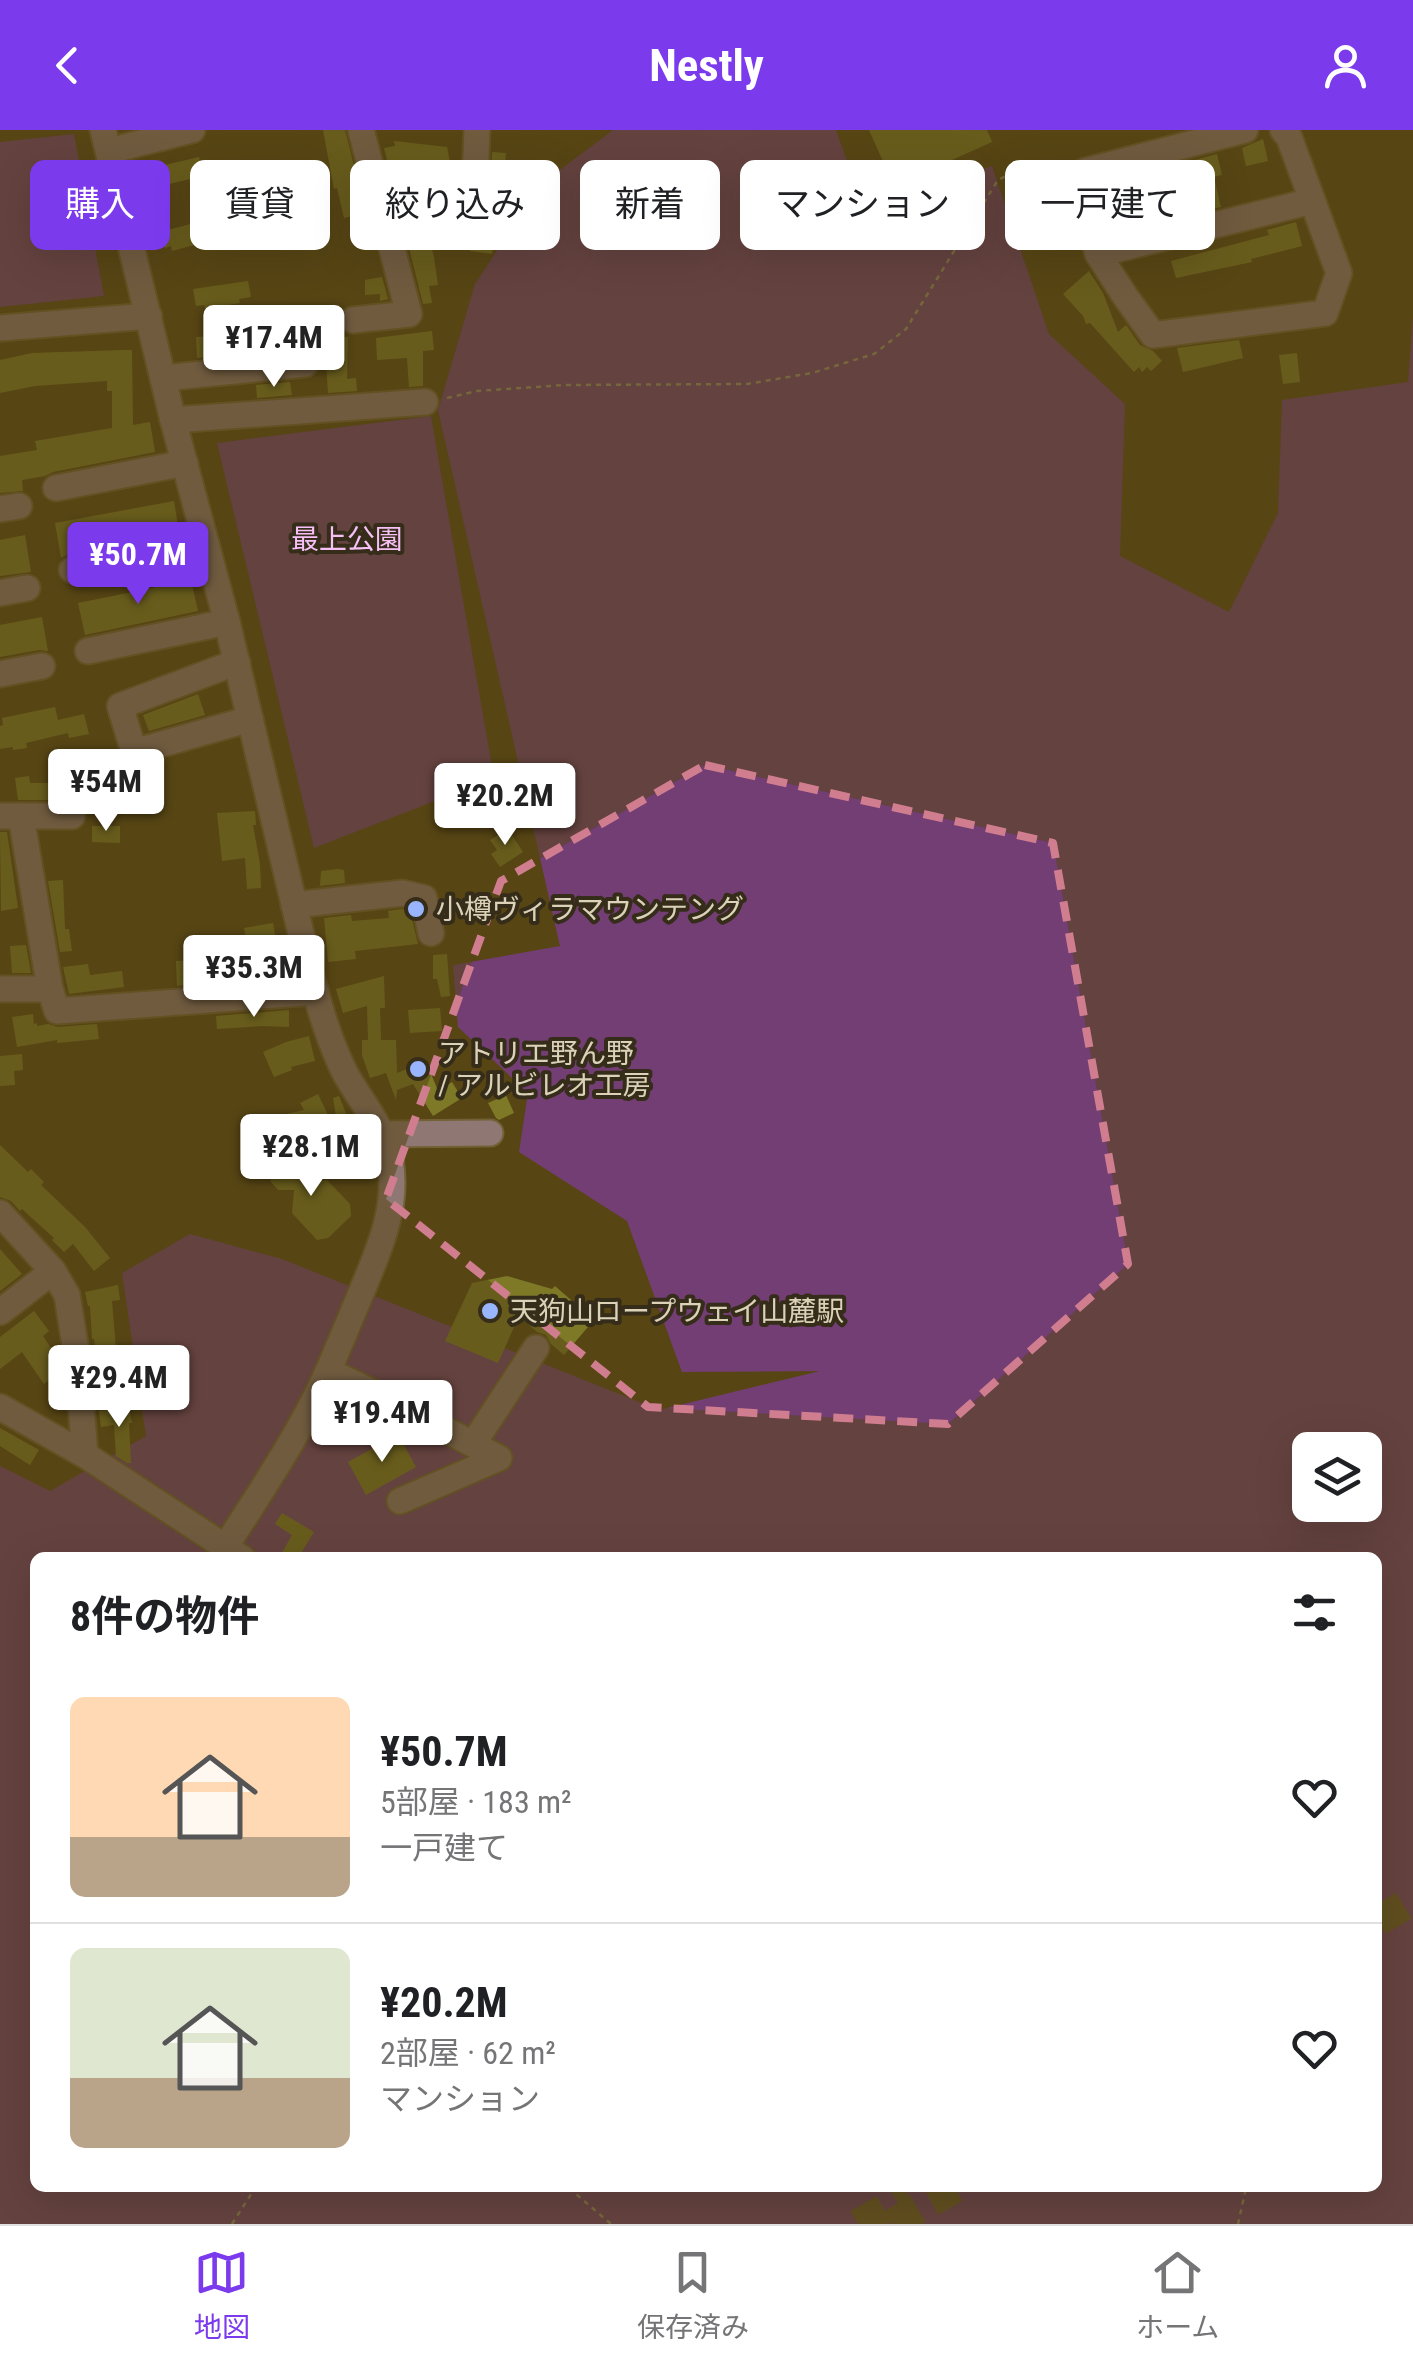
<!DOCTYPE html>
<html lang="ja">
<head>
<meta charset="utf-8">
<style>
	:root { --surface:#fff; --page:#f2f2f2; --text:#202124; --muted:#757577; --line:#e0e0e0; --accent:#7c3aed }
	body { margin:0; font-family:"Roboto Condensed","Noto Sans JP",sans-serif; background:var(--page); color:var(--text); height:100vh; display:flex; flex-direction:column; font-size:38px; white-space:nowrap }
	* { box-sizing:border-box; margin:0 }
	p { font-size:32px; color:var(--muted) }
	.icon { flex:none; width:55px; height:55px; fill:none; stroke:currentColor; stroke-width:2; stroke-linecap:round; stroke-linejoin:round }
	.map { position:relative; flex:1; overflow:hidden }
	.drawer { position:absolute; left:30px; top:1422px; width:1352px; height:640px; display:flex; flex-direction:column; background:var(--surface); border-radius:15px; box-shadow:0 10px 40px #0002 }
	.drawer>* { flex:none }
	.banner { position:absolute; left:30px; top:30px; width:1355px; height:90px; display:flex; gap:20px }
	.fabs { position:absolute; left:1292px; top:1302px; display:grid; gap:20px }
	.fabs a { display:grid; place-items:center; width:90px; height:90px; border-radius:15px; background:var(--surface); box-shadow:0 10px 40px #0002; font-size:50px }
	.price { position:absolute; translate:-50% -85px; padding:0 22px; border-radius:10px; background:#fff; color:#222; font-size:32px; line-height:65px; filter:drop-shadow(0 2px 5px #0008) }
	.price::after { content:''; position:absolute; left:50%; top:60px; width:30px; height:22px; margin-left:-15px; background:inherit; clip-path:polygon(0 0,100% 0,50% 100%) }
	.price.active { background:var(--accent); color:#fff }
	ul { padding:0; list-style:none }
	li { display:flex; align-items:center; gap:30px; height:250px; padding:0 40px }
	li+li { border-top:2px solid var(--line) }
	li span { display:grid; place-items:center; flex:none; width:280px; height:200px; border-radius:15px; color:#555 }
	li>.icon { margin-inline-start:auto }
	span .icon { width:120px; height:120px; fill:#fffc; stroke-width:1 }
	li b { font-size:42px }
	h2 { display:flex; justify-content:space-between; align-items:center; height:120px; padding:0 40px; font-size:42px }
	.chip { padding:0 35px; border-radius:15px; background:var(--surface); box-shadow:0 10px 40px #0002; font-size:35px; line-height:90px }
	.chip.active { background:var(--accent); color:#fff }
	header { display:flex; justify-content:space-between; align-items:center; height:130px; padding:0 40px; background:var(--accent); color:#fff; font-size:45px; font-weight:700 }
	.tab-bar { display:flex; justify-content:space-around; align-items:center; height:140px; border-top:2px solid var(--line); background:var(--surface); font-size:28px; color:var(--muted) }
	.tab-bar a { display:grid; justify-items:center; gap:5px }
	.tab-bar .active { color:var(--accent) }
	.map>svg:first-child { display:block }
	.green { fill:#733e74; fill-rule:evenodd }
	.building { fill:#7d7927 }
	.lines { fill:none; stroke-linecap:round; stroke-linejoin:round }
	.highway-tunnel { stroke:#6c5a2d; stroke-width:30; stroke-dasharray:30 15; stroke-linecap:butt }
	.minor-casing { stroke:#726135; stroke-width:29 }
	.path { stroke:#9c8e6a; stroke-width:2.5; stroke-dasharray:5 5; stroke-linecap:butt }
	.minor { stroke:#8f7774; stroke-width:25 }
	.marked { fill:none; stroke:#d07e8f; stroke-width:8; stroke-dasharray:20 12; stroke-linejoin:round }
	.poi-dot { fill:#98b5fd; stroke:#352d19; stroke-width:4 }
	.labels { text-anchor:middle; stroke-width:8; stroke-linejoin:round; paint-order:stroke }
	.park-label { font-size:28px; fill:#f6bff5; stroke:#352d19 }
	.poi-label { font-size:28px; fill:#dcd2b9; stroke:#352d19; text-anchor:start }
</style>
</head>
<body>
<header><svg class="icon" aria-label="back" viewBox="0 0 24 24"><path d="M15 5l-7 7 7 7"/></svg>Nestly<svg class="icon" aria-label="person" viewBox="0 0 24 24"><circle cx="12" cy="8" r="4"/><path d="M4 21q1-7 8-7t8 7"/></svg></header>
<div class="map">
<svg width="1413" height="2094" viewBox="0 0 1413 2094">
	<rect width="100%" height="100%" fill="#584514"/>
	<g class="green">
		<path d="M613,0h223l28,79 128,-43 57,168 76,70 -5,152 109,56 49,-99 4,-113 126,-18 5,-66v1908h-1413v-758l50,25 96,-55 -24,-163 68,-39 92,25 377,151 161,-39 -138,1 -55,-151 -108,-69 9,-59 -70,-66 -5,-62 107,-19 -122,-536 37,-126 65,-99zM1310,1320h55v55h-55zM35,1428h1343v630h-1343z"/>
		<polygon points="74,4 104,166 0,177 0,12"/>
		<polygon points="431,286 494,648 314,718 217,313"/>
	</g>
	<g class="building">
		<polygon points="323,0 345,0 366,83 344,88 337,58 334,59"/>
		<polygon points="869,0 987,0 992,12 894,56"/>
		<polygon points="1263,9 1268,31 1246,36 1242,18"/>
		<polygon points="394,11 447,17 453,46 416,53 434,127 438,155 429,156 432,173 423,174 384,18 395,16"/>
		<polygon points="492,22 506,23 501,70 514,73 510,90 497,87 492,124 470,121 474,97 479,97 480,92 487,86 490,79"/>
		<polygon points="1217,24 1222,45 1214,47 1221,77 1199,82 1197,76 1148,87 1144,70 1190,59 1184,33"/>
		<polygon points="199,27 202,42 193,44 194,48 157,57 156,54 148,56 144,40"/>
		<polygon points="1132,46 1136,63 1117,67 1113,51"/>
		<polygon points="229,84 235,104 172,121 171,116 165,118 160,102"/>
		<polygon points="1296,92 1302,116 1251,129 1252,132 1176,148 1171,131 1269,105 1267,100"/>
		<polygon points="1089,141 1103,163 1118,202 1126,195 1140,215 1153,221 1162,231 1151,241 1147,237 1142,242 1139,237 1134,242 1090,193 1086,194 1083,186 1063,164"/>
		<polygon points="382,147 388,169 380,171 380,164 365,165 365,150"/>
		<polygon points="248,151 251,167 239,169 240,173 205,179 204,175 196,176 193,159"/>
		<polygon points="432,201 434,220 423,221 423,256 409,257 407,228 377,230 376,208"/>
		<polygon points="248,204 249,223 197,228 196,207"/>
		<polygon points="348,207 347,249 356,248 357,261 328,263 326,233 322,233 322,208"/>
		<polygon points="1239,210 1243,228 1183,242 1177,218"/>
		<polygon points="124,220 132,220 133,295 150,292 155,322 53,342 45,346 22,350 23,361 0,363 0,326 37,320 35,311 112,298 112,261 107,261 107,251 35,256 0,263 0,230 32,223"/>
		<polygon points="1297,223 1300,252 1283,254 1279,225"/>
		<polygon points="290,252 292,265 257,268 256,255"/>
		<polygon points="174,371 179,402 69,424 61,428 55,393"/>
		<polygon points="25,405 31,442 0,446 0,410"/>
		<polygon points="191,450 198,481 85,505 78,473"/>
		<polygon points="42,487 48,521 39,520 0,527 0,495"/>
		<polygon points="198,564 205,585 149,601 143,585"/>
		<polygon points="55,577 58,590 84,584 89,604 69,608 68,603 26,613 27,618 13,620 13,617 0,619 0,596 3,595 2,588"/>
		<polygon points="29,646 30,653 59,653 59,670 18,670 15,648"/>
		<polygon points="255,681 256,695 253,695 260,734 261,758 247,759 245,728 222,731 217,683"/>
		<polygon points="92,696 120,696 120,713 92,712"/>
		<polygon points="508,699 523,722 500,737 491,724 497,720 490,710"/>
		<polygon points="0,702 7,702 18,778 1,781"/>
		<polygon points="338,739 344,740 345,753 320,756 321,741"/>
		<polygon points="63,750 65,799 69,799 72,821 60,822 48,751"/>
		<polygon points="402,779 410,781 418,814 355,821 356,829 328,832 324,788 351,785 352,791 389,788 388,781"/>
		<polygon points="273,793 278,821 282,821 284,842 260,844 260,841 197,848 198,854 177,856 176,831 196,830 196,832 249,827 244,798"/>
		<polygon points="26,815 31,843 12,843 10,816"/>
		<polygon points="447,824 450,866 441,867 437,849 433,849 433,825"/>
		<polygon points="88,834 90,845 122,841 124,857 69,864 63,837"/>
		<polygon points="384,846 385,878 380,878 381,910 396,910 397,943 426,931 438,961 452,952 462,968 433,986 413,954 397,960 396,970 386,943 370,948 362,925 362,910 368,910 367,876 343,883 336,859"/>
		<polygon points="440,878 442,901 410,903 408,880"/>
		<polygon points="289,880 289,897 262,896 217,899 216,886"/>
		<polygon points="33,884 34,894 37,893 37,896 48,894 58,897 97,894 99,909 57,913 57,910 17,917 12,887"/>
		<polygon points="309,906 315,931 291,937 292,940 274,947 263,922 286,912"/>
		<polygon points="22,924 23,940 14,941 15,955 0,956 0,926"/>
		<polygon points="318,964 330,989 336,986 333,968 339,966 355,1005 341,1012 341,1008 332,1012 330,1007 319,1011 313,996 272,1005 269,988 304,980 300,973"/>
		<polygon points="506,965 514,983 499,990 496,988 488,973"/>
		<polygon points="0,1015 28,1042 31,1039 44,1052 41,1055 85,1097 110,1128 94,1141 73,1114 64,1122 52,1110 54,1108 22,1079 20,1081 11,1071 0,1067"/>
		<polygon points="280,1027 295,1028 301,1034 302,1052 327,1050 350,1074 351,1086 328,1108 317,1110 292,1083 294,1060 278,1060 271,1052 271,1035"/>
		<polygon points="0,1119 22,1144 0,1161"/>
		<polygon points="507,1146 552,1159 555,1156 594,1190 564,1225 551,1214 546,1205 537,1202 519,1186 498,1233 445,1211 472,1153"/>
		<polygon points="118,1155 120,1170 112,1171 116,1219 125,1217 127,1234 97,1237 94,1209 92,1209 90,1176 88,1176 85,1162"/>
		<polygon points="34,1181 49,1201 43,1206 61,1233 62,1241 44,1254 22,1222 0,1239 0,1207"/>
		<polygon points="129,1277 132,1293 129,1293 131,1333 127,1333 116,1326 114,1295 101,1297 99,1281"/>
		<polygon points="0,1298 39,1320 30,1335 0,1316"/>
		<polygon points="398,1304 416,1337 366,1365 348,1332"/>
		<polygon points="282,1383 314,1402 298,1428 279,1428 292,1405 275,1394"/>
	</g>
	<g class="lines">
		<g class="highway-tunnel">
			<polyline points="1378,1791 1413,1770"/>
			<polyline points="858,2094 908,2065"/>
			<polyline points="892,2094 955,2058"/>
		</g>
		<g class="minor-casing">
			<g id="minor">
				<path d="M103,0l70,290 54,202 85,358c9,32 18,63 33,93 16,29 39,54 45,87 9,49 -13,94 -31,138 -18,42 -34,85 -57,125 -23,42 -50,82 -76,123"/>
				<polyline points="1245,0 1085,41 1077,51 1098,124 1125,166 1153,205 1325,183 1339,143 1289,7 1283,0"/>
				<polyline points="109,21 192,0"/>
				<polyline points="474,77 477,0"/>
				<polyline points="1098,124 1312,71"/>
				<polyline points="353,190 409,184 361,0"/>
				<polyline points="0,198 149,186"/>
				<polyline points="163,248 305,234"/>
				<polyline points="173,290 425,272"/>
				<polyline points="56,358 185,333"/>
				<polyline points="0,379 19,376"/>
				<polyline points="72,440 206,413"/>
				<polyline points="0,463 27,458"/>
				<polyline points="88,521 227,492"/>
				<polyline points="237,532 120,576 134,622 250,589"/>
				<polyline points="0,544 42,536"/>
				<polyline points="0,686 72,686"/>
				<polyline points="21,686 50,859"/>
				<polyline points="294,775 403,763 424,768 431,803"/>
				<polyline points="0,859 50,859 57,881 316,862"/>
				<polyline points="383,1004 490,1003"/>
				<polyline points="0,1083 53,1141 67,1165 77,1227 85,1325"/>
				<polyline points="0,1182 53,1141"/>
				<polyline points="328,1241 389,1270 499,1328 400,1371"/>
				<polyline points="0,1277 85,1325 242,1428"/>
				<polyline points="473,1314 536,1218"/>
			</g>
		</g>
		<g class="path">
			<polyline points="447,268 477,261 565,255 747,254 812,243 874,224 906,199 998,50 1018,40 1056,31 1063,35"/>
			<polyline points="569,2058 611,2094"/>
			<polyline points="232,2094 255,2058"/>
			<polyline points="1238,2094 1246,2058"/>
		</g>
		<use href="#minor" class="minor"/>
	</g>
	<path d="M0 0H1413V2094H0ZM705,635l348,78 75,421 -180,160 -300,-17 -262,-208 115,-318z" fill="#584514" fill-opacity=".55" fill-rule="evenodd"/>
	<path class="marked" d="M705,635l348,78 75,421 -180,160 -300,-17 -262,-208 115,-318z"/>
	<g class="poi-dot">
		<circle cx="416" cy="779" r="10"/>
		<circle cx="418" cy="939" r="10"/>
		<circle cx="490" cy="1181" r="10"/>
	</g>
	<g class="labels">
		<g class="park-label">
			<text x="347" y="419">最上公園</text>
		</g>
		<g class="poi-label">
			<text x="436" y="789">小樽ヴィラマウンテング</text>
			<text x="438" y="933">アトリエ野ん野<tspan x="438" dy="32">/ アルビレオ工房</tspan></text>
			<text x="510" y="1191">天狗山ロープウェイ山麓駅</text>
		</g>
	</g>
</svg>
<div class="fabs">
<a><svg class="icon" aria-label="layers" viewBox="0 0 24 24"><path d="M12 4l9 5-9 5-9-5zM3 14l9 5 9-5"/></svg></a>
</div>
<b class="price" style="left:274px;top:260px">¥17.4M</b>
<b class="price active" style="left:138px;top:477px">¥50.7M</b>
<b class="price" style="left:106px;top:704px">¥54M</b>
<b class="price" style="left:505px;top:718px">¥20.2M</b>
<b class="price" style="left:254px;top:890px">¥35.3M</b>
<b class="price" style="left:311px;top:1069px">¥28.1M</b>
<b class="price" style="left:119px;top:1300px">¥29.4M</b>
<b class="price" style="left:382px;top:1335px">¥19.4M</b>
<div class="banner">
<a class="chip active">購入</a>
<a class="chip">賃貸</a>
<a class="chip">絞り込み</a>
<a class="chip">新着</a>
<a class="chip">マンション</a>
<a class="chip">一戸建て</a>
</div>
<section class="drawer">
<h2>8件の物件<svg class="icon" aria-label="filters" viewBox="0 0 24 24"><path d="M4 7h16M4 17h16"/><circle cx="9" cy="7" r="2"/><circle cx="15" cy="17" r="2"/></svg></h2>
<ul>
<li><span style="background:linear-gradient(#ffd9b3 70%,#b9a48a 0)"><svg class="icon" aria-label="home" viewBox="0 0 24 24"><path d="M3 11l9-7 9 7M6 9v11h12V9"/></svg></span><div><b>¥50.7M</b><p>5部屋 · 183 m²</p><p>一戸建て</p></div><svg class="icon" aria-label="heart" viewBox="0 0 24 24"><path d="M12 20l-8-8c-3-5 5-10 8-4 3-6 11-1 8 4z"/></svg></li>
<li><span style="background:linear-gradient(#dfe7d0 65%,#b9a48a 0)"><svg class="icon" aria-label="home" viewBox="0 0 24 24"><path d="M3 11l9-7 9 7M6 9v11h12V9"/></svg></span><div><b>¥20.2M</b><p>2部屋 · 62 m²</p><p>マンション</p></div><svg class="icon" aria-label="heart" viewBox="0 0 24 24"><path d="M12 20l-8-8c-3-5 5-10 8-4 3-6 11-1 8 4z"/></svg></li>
</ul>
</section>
</div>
<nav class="tab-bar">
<a class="active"><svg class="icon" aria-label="map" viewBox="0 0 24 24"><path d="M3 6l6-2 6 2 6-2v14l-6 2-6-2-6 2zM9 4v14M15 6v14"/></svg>地図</a>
<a><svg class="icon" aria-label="saved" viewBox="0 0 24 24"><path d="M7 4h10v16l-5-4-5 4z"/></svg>保存済み</a>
<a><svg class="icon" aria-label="home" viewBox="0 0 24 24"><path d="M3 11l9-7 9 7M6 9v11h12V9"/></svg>ホーム</a>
</nav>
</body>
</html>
